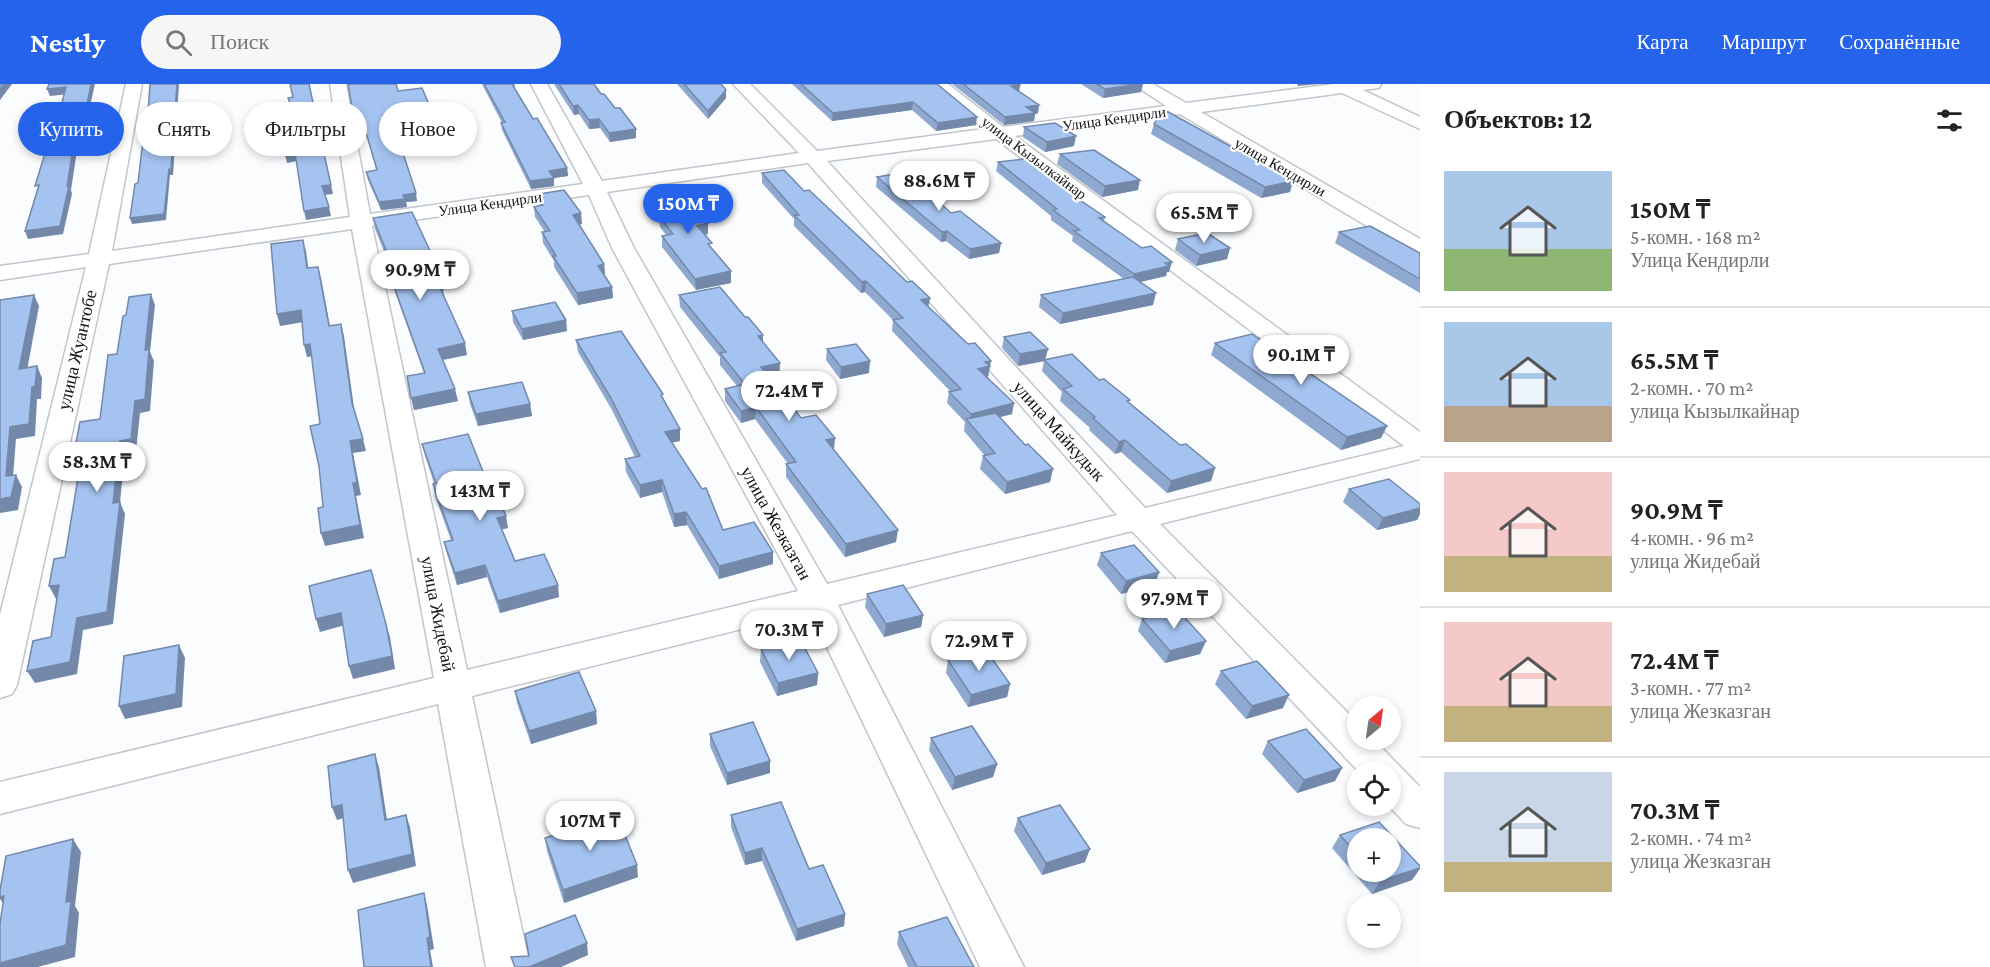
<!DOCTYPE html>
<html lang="ru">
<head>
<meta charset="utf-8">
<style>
	:root { --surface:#fff; --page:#f6f6f6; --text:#222; --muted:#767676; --line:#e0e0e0; --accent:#2563eb }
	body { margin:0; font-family:"Crimson Pro",serif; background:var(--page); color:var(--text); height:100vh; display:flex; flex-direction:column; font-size:22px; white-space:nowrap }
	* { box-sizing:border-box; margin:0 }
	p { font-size:20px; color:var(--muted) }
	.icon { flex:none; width:33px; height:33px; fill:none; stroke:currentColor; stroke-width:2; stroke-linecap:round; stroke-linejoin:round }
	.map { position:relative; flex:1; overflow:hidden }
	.drawer { display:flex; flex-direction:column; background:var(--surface); width:570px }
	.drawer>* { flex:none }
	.top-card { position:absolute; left:18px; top:18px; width:570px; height:54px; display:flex; gap:12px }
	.needle { width:39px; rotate:29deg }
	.fabs { position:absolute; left:1347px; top:612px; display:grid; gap:12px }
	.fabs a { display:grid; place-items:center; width:54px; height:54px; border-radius:50%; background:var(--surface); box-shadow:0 3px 9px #0003; font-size:30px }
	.price { position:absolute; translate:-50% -51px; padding:0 14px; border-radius:21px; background:#fff; color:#222; font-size:20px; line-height:39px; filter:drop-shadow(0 2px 3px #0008) }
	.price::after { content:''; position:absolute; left:50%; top:36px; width:18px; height:14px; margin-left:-9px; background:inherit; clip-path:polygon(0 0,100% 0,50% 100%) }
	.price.active { background:var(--accent); color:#fff }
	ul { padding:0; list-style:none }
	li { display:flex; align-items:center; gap:18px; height:150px; padding:0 24px }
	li+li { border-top:2px solid var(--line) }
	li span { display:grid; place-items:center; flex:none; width:168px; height:120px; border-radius:0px; color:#555 }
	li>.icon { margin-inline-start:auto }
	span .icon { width:72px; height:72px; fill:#fffc; stroke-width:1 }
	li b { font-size:26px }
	h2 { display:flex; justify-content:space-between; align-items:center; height:72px; padding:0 24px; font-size:26px }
	.pill { padding:0 21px; border-radius:27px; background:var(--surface); box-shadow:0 3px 9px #0003; font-size:21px; line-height:54px }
	.pill.active { background:var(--accent); color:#fff }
	header { display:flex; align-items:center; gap:36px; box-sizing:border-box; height:84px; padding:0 30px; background:var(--accent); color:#fff }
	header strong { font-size:28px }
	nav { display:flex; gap:33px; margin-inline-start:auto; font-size:21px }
	.search { width:420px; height:54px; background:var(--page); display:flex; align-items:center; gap:15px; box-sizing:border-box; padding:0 21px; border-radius:33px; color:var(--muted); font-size:22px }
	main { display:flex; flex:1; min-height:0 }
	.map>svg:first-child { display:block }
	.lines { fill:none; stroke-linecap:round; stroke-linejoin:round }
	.minor-casing { stroke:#c1c6cc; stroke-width:3 }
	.minor { fill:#fff; fill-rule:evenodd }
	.wall { fill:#8ea8cf; fill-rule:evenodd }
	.shaded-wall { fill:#7488a9 }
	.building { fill:#a5c3f1; stroke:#7488a9; stroke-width:1.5 }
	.labels { text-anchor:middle; stroke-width:4.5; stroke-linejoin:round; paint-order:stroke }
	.far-street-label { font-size:15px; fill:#131517; stroke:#fff }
	.street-label { font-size:18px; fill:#131517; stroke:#fff }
</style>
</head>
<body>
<header>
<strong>Nestly</strong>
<div class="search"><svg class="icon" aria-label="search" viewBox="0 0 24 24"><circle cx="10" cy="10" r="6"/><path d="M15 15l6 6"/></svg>Поиск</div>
<nav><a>Карта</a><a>Маршрут</a><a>Сохранённые</a></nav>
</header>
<main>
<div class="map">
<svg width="1420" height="883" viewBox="0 0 1420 883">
	<rect width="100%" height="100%" fill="#fafcfe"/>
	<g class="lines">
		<g class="minor-casing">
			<path id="minor" d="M126,0h16l-30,167 238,-34 -20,-133h16l24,130 213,-30 -52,-100h16l55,97 197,-28 -66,-69h17l67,67 167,-22 -54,-45h18l55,43 163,-21 -33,-22h20l33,19 148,-19h47l-2,4 -16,2 57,27v12l-78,-36 -141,19 219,127v15l-8,-1 -232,-139 -165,22 405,296v27l-260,65 198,199v17h16c16,16 30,31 46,47v41l-14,-4 -17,-18 1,-34h-31l-227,-241 -294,74 186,362h-44l-170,-355 -338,84 58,271h-44l-48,-263 -438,110v-32l434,-104 -82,-449 -243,35 -92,421 -5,9 -12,4v-83l86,-348 -86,13v-14l89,-12zM996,55l408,307 -259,62 -318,-347zM808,79l309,352 -290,69 -193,-336 -27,-56zM589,111l23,53 186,343 -331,79 -95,-444z"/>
		</g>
		<use href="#minor" class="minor"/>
	</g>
	<g class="wall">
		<polygon points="482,0 515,0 515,5 533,35 567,84 568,92 554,94 554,102 531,105 502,46 501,39 502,39"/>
		<polygon points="554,0 594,0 636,54 610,58 600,44 589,45 579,30 574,31"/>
		<polygon points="677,0 721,0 726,6 726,14 708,35"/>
		<polygon points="792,0 937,0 976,41 936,47 912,26 832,37"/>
		<polygon points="952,0 1019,0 1020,1 1019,7 1039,21 1038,29 1035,30 1034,37 1004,41"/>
		<polygon points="1081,0 1143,0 1141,8 1103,14"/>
		<polygon points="398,7 431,25 432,32 385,38 394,67 417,117 406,118 407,123 381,126 368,96 366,88 377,87 362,35 355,36"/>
		<polygon points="1154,40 1293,97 1290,108 1261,114 1151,50"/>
		<polygon points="1024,43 1074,62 1045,68 1023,53"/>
		<polygon points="1060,70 1138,106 1102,113 1057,80"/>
		<polygon points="998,78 1077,114 1105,133 1104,138 1169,188 1167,188 1166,192 1140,198 1153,221 1060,240 1039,223 1041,211 1124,195 1072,157 1073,152 1051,136 1051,132 996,87"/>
		<polygon points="762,89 804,107 907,198 930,214 928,223 990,282 988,293 1012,330 999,333 1050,398 1005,410 980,385 983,372 985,372 964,347 965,338 947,319 949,308 950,307 892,247 893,236 865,208 861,209 794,142 794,135 762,99"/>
		<polygon points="877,93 951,129 1001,159 999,169 969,175 946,157 941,158 876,103"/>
		<polygon points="538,110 582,140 579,141 604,180 605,191 612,203 613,214 578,221 554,183 554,177 543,159 542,148 545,148 535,133 534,123 539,122"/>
		<polygon points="647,111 708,139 708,150 705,151 712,165 731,187 731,199 696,206 662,163 662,152 666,151 660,143 659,136 648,122"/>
		<polygon points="373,134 438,184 440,195 438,195 443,206 445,215 467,271 443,276 458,317 414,326 407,292 424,289 395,208 392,197 396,197 375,145"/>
		<polygon points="1339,148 1420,169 1420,209 1335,159"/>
		<polygon points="1178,155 1230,164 1227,175 1196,182 1175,166"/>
		<polygon points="679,211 763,258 780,279 779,291 769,293 801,334 834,366 896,458 845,473 786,393 786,380 788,380 755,335 741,339 725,317 725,305 737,302 720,281 720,273 680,223"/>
		<polygon points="512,227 566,236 567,247 523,256 513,238"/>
		<polygon points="1004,253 1048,265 1045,275 1099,296 1129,318 1180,361 1215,384 1211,397 1167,409 1121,368 1115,370 1089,346 1090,344 1060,317 1062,308 1042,287 1044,277 1018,282 1002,264"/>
		<polygon points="576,256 663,314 680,357 672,358 723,446 773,468 773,480 719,495 687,441 674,443 662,408 640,414 626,388 625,375 635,373 612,326 578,268"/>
		<polygon points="1215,259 1387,342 1381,354 1341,366 1211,271"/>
		<polygon points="827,265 869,289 840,295 826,276"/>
		<polygon points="468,308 530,320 532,332 478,342 470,320"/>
		<polygon points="422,360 490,405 508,444 502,445 515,477 559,513 500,529 487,493 457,501 447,470 444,458 451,456 435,412 433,400 434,399 425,372"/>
		<polygon points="1349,405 1420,420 1420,430 1417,436 1377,446 1343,418"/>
		<polygon points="1101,469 1159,488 1155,501 1121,510 1097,481"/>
		<polygon points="867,510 923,531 921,543 884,553 865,523"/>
		<polygon points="1142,535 1206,557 1200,570 1165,579 1138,547"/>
		<polygon points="761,565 818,589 817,601 777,612 760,578"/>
		<polygon points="948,576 1010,600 1007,613 968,623 946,589"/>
		<polygon points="1221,587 1283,624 1246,635 1215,600"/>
		<polygon points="515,607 596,627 597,640 531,660 517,619"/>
		<polygon points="710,650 770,677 770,689 727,701 710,662"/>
		<polygon points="931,654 997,680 993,693 952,706 929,666"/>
		<polygon points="1268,657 1342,684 1335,697 1297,709 1262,670"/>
		<polygon points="731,731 809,785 845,830 844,842 796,857 762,777 745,781 731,743"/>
		<polygon points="1018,734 1085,778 1042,791 1014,747"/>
		<path d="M1379,738l41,44v3l-8,11 -40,14 -40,-46 8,-13zM1358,754h32v34h-32z"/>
		<polygon points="545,754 638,793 564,819 547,767"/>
		<polygon points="899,848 974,883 908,883 897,860"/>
	</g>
	<g class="shaded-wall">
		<polygon points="4,0 12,0 0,16 0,6"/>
		<polygon points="91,0 95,0 90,22 92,28 87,52 79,53 71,106 72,110 63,150 28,155 25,147 67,102 76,46 87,21"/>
		<polygon points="177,0 179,0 173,91 170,91 166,136 132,140 130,134"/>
		<polygon points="309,0 321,54 317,55 315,46"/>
		<polygon points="1143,0 1141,8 1103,14 1105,5"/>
		<polygon points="1298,0 1320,0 1297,2"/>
		<polygon points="1020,1 1019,9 1011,2"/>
		<polygon points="66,3 69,10 50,12 47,5"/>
		<polygon points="726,6 726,14 708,35 708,27"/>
		<polygon points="913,18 912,26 832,37 833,29"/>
		<polygon points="578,21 579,30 574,31 573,22"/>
		<polygon points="1039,21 1038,29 1035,30 1034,37 1004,41 1005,33 1026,23"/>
		<polygon points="431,25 432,32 384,38 383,31"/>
		<polygon points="360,28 362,35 355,36 353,29"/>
		<polygon points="977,33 976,41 936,47 938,39"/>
		<polygon points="599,35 600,44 589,45 589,36"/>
		<polygon points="636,45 636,54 610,58 609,49"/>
		<polygon points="1076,52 1074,62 1045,68 1047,58"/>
		<polygon points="295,69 297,77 287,79 285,71"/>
		<polygon points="567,84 568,92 554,94 554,102 531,105 530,97 549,87"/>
		<polygon points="1140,96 1138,106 1102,113 1105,102"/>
		<polygon points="1293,97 1290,108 1261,114 1265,103"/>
		<polygon points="331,101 333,110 324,111 322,102"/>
		<polygon points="416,109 417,117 406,118 407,123 381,126 379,118 403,111"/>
		<polygon points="1078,109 1076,118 1071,110"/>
		<polygon points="329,123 331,132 306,136 304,127"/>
		<polygon points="581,129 582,140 574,141 573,131"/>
		<polygon points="708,139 708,150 697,152 697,142"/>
		<polygon points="947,147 946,157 941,158 942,148"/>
		<polygon points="303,156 306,167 310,196 307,184"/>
		<polygon points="1001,159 999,169 969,175 970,165"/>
		<polygon points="1230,164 1227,175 1196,182 1200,171"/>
		<polygon points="1172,178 1169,188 1167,188 1166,192 1131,200 1134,190"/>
		<polygon points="604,180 605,191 598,182"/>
		<polygon points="318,183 321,194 332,253 329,242"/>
		<polygon points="433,184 438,184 440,195 435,196"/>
		<polygon points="731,187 731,199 696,206 695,195"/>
		<polygon points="866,197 865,208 861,209 862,198"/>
		<polygon points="612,203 613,214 578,221 577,209"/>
		<polygon points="1156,209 1153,221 1060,240 1063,229"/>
		<polygon points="151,210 155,221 150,268 154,277 150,327 140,329 136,367 125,369 120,418 125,430 113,540 83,546 77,590 35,599 27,587 77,534 113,419 120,357 135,317 145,266"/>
		<polygon points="34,211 39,222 25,297 19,285"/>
		<polygon points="930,214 928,224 921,216"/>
		<polygon points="301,226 304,238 280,242 277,230"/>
		<polygon points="566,236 567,247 523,256 522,245"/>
		<polygon points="341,240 344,252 355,331 352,319"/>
		<polygon points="763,251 763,263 758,252"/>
		<polygon points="465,259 467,271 441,276 438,265"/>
		<polygon points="310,260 313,272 307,273 304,261"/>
		<polygon points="1048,265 1045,277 1018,282 1020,270"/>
		<polygon points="870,277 869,289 840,295 841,283"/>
		<polygon points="991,277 990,282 988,293 978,285 985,278"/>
		<polygon points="780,279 779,291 761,295 761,283"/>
		<polygon points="37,282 42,294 41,315 37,315 35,352 16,355 12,405 6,392 10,343 32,303"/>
		<polygon points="455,305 458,317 414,326 411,314"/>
		<polygon points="1014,319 1012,330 970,341 969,339 971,330"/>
		<polygon points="530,320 532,332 478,342 476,330"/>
		<polygon points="756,323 755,335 741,339 741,327"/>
		<polygon points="1387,342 1381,354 1341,366 1347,353"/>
		<polygon points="680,345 680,357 666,360 665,348"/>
		<polygon points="835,354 834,366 826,356"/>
		<polygon points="363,355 366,367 353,369 361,411 356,412 364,454 325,462 321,449 353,399 350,357"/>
		<polygon points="1125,356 1121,368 1115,370 1119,358"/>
		<polygon points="83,363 89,375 81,376 75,364"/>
		<polygon points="1215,384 1211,397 1167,409 1171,397"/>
		<polygon points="1053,385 1050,398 1005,410 1007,398"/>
		<polygon points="16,391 22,403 18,426 0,429 0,415"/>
		<polygon points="662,396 662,408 640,414 640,401"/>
		<polygon points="1420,424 1420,430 1417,436 1377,446 1383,434"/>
		<polygon points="686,428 687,441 674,443 674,430"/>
		<polygon points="506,432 508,444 499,446 497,434"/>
		<polygon points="898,446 896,458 845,473 846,460"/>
		<polygon points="773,468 773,480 719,495 719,482"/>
		<polygon points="485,481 487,493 457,501 455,489"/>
		<polygon points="1159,488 1155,501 1121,510 1126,497"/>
		<polygon points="59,501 65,513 56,515 49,502"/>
		<polygon points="558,501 559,513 500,529 498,517"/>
		<polygon points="341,529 345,541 320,548 316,535"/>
		<polygon points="923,531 921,543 884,553 886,540"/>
		<polygon points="386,540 390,553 395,585 353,595 349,582"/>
		<polygon points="1206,557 1200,570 1165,579 1170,567"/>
		<polygon points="179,561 185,574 182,623 125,635 119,622"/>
		<polygon points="818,589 817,601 777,612 778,599"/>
		<polygon points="1010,600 1007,613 968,623 971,611"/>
		<polygon points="1289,611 1283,624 1246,635 1252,622"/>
		<polygon points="596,627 597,640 531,660 529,647"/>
		<polygon points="375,670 379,683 389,749 385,736"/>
		<polygon points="770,677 770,689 727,701 727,689"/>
		<polygon points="997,680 993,693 952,706 955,693"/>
		<polygon points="1342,684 1335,697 1297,709 1304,696"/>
		<polygon points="342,721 347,733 337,736 332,723"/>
		<polygon points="406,731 410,743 416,782 353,799 348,786"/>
		<polygon points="73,755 81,768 75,822 79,829 75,873 38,883 0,883 0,879 66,818"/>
		<polygon points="762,764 762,777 745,781 745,769"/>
		<polygon points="1090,765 1085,778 1042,791 1046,779"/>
		<polygon points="637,781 638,793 564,819 563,806"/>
		<polygon points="1420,784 1412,796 1372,810 1380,797"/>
		<polygon points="424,809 427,821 434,865 430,866 433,883 431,883 427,854"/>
		<polygon points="4,812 8,826 0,815 0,813"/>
		<polygon points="845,830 844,842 796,857 797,845"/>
		<polygon points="587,859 588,871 561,883 529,883"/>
	</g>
	<g class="building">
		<polygon points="0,0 4,0 0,6"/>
		<polygon points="49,0 91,0 87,21 90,20 85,45 76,46 67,102 69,102 60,142 25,147 39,101 35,102 45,69 49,69 66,3 47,5"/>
		<polygon points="150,0 177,0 171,85 169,85 164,130 130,134 135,100 138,99 146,30 148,30"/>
		<polygon points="290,0 309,0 319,46 315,46 325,74 331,101 322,102 329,123 304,127 295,69 285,71 277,44 291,42 286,27 293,26 288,14 293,13"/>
		<polygon points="348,0 396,0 398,7 422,4 431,25 383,31 394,67 402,66 416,109 403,111 405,115 379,118 366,88 377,86 360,28 353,29"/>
		<polygon points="484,0 512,0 533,35 537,34 567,84 549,87 554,94 530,97 501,39 505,38"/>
		<polygon points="559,0 594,0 601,10 604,10 615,24 620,24 636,45 609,49 599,35 589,36 578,21 573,22"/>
		<polygon points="684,0 721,0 726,6 708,27"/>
		<polygon points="801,0 937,0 977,33 938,39 913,18 833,29"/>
		<polygon points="963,0 1019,0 1020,1 1011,2 1039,21 1026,23 1035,29 1005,33"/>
		<polygon points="1097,0 1140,0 1105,5"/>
		<polygon points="1163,25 1293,97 1265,103 1154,40"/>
		<polygon points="1055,39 1076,52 1047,58 1024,43"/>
		<polygon points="1094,66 1140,96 1105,102 1060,70"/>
		<polygon points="1032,74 1078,109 1071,110 1105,133 1099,134 1142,164 1151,162 1172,178 1165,179 1169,182 1134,190 1074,147 1080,146 1053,126 1057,125 998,78"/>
		<polygon points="784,86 804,107 809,106 907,198 912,197 930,214 921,216 968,260 975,259 991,277 985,278 990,282 978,285 1014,319 971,330 949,308 961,305 893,236 903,234 866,197 862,198 794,131 799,131 762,89"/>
		<polygon points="906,88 951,129 960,127 1001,159 970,165 947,147 942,148 877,93"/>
		<polygon points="564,106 581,129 573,131 604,180 598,182 612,203 577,209 553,172 556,172 542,148 550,147 534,123 543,121 538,110"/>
		<polygon points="678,106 708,139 697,142 712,159 708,160 731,187 695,195 662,152 673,150 659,132 664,132 647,111"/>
		<polygon points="412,128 438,184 433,184 443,206 441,206 465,259 438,265 455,305 411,314 407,292 425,289 392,197 398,196 373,134"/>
		<polygon points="1370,142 1420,169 1420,195 1339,148"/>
		<polygon points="1207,149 1230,164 1200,171 1178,155"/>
		<polygon points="303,156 307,184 318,183 329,242 341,240 352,319 363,355 350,357 357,399 353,399 360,441 321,449 318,424 323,423 319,382 310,342 320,340 310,260 304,261 301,226 277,230 271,160"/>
		<polygon points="1133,193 1156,209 1063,229 1041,211"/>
		<polygon points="720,203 745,233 748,233 763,251 758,252 780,279 761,283 801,334 816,331 835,354 826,356 898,446 846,460 786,380 796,378 756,323 741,327 725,305 745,300 720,269 726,268 679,211"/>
		<polygon points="151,210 145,266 149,265 145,315 135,317 131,355 120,357 113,419 120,418 107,528 77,534 70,578 27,587 33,557 51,553 59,501 49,502 54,475 65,473 83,363 75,364 80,338 100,335 108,271 117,270 123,232 126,231 129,213"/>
		<polygon points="34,211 19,285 37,282 35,303 32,303 29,340 10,343 6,392 16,391 11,413 0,415 0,216"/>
		<polygon points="555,218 566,236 522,245 512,227"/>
		<polygon points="621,247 663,310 661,311 680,345 665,348 702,405 706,404 723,446 754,438 773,468 719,482 686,428 674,430 662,396 640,401 625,375 640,372 611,314 576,256"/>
		<polygon points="1030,248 1048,265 1020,270 1004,253"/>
		<polygon points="1252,250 1387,342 1347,353 1215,259"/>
		<polygon points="856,260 870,277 841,283 827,265"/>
		<polygon points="1072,270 1099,296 1104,295 1130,316 1127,317 1180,361 1186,360 1215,384 1171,397 1125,356 1119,358 1093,334 1095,333 1063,305 1072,302 1044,276"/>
		<polygon points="522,298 530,320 476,330 468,308"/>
		<polygon points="996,329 1025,361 1028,360 1053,385 1007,398 983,372 995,369 966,335"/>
		<polygon points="468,350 490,405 494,404 506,432 497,434 515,477 544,470 558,501 498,517 485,481 455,489 444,458 453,456 433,400 436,399 422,360"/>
		<polygon points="1389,395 1420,420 1420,424 1383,434 1349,405"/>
		<polygon points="1134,461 1159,488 1126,497 1101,469"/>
		<polygon points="371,486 386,540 392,572 349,582 341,529 316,535 309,502"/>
		<polygon points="903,501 923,531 886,540 867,510"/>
		<polygon points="1177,525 1206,557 1170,567 1142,535"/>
		<polygon points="800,555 818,589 778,599 761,565"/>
		<polygon points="179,561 176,610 119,622 124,572"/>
		<polygon points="986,566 1010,600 971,611 948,576"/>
		<polygon points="1257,577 1289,611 1252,622 1221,587"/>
		<polygon points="579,588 596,627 529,647 515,607"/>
		<polygon points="753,638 770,677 727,689 710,650"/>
		<polygon points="972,642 997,680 955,693 931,654"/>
		<polygon points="1306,645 1342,684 1304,696 1268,657"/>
		<polygon points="375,670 385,736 406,731 412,770 348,786 342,721 332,723 328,682"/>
		<polygon points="781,718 809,785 823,781 845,830 797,845 762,764 745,769 731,731"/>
		<polygon points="1060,721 1090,765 1046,779 1018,734"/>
		<polygon points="617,731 637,781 563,806 545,754"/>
		<polygon points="1379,738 1420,782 1420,784 1380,797 1372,788 1390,788 1390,754 1358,754 1358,771 1340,751"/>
		<polygon points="73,755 66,818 71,817 66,861 0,879 0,840 4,812 0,813 0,806 6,772"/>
		<polygon points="424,809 430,853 427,854 431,883 364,883 358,826"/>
		<polygon points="575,831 587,859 529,883 515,883 511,873 529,872 525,850"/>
		<polygon points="947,833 974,883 917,883 899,848"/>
	</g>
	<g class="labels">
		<g class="far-street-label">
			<text transform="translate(1114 35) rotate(-8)" y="5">Улица Кендирли</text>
			<text transform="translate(1034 74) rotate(37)" y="5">улица Кызылкайнар</text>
			<text transform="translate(1280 83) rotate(30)" y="5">улица Кендирли</text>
			<text transform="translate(490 120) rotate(-8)" y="5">Улица Кендирли</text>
		</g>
		<g class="street-label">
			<text transform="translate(77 266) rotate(-77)" y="6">улица Жуантобе</text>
			<text transform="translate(1059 347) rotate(48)" y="6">улица Майкудык</text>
			<text transform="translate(776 439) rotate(61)" y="6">улица Жезказган</text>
			<text transform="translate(438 530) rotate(79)" y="6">улица Жидебай</text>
		</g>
	</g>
</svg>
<div class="fabs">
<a><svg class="needle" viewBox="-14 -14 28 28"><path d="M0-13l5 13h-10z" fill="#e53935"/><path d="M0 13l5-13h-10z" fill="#767676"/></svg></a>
<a><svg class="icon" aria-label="locate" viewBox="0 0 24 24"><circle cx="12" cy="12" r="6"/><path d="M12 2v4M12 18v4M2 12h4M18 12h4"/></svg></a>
<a>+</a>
<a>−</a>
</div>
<b class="price" style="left:939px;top:128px">88.6M ₸</b>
<b class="price active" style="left:688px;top:151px">150M ₸</b>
<b class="price" style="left:1204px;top:160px">65.5M ₸</b>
<b class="price" style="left:420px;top:217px">90.9M ₸</b>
<b class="price" style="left:1301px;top:302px">90.1M ₸</b>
<b class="price" style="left:789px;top:338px">72.4M ₸</b>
<b class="price" style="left:97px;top:409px">58.3M ₸</b>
<b class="price" style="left:480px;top:438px">143M ₸</b>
<b class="price" style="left:1174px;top:546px">97.9M ₸</b>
<b class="price" style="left:789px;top:577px">70.3M ₸</b>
<b class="price" style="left:979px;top:588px">72.9M ₸</b>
<b class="price" style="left:590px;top:768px">107M ₸</b>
<div class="top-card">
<a class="pill active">Купить</a>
<a class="pill">Снять</a>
<a class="pill">Фильтры</a>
<a class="pill">Новое</a>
</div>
</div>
<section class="drawer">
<h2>Объектов: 12<svg class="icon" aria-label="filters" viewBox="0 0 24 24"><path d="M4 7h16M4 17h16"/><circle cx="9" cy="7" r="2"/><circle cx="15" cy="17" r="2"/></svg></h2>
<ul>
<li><span style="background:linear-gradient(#a9c7e8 65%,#8fb573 0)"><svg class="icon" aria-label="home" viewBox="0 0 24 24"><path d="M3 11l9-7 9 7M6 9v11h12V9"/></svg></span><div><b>150M ₸</b><p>5-комн. · 168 m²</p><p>Улица Кендирли</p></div></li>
<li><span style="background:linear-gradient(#a9c7e8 70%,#b9a48a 0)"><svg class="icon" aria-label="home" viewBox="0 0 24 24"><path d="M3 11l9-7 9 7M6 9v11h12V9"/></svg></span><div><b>65.5M ₸</b><p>2-комн. · 70 m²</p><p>улица Кызылкайнар</p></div></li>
<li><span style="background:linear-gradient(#f6c9c9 70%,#c2b280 0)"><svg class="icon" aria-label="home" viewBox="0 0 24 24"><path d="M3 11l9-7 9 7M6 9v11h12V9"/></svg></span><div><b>90.9M ₸</b><p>4-комн. · 96 m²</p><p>улица Жидебай</p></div></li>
<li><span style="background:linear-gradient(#f6c9c9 70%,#c2b280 0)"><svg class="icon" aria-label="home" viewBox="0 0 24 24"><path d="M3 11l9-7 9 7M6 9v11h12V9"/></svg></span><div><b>72.4M ₸</b><p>3-комн. · 77 m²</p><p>улица Жезказган</p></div></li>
<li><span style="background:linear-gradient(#c9d6e8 75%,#c2b280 0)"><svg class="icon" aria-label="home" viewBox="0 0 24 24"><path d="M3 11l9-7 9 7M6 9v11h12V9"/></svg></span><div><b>70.3M ₸</b><p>2-комн. · 74 m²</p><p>улица Жезказган</p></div></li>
</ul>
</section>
</main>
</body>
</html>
